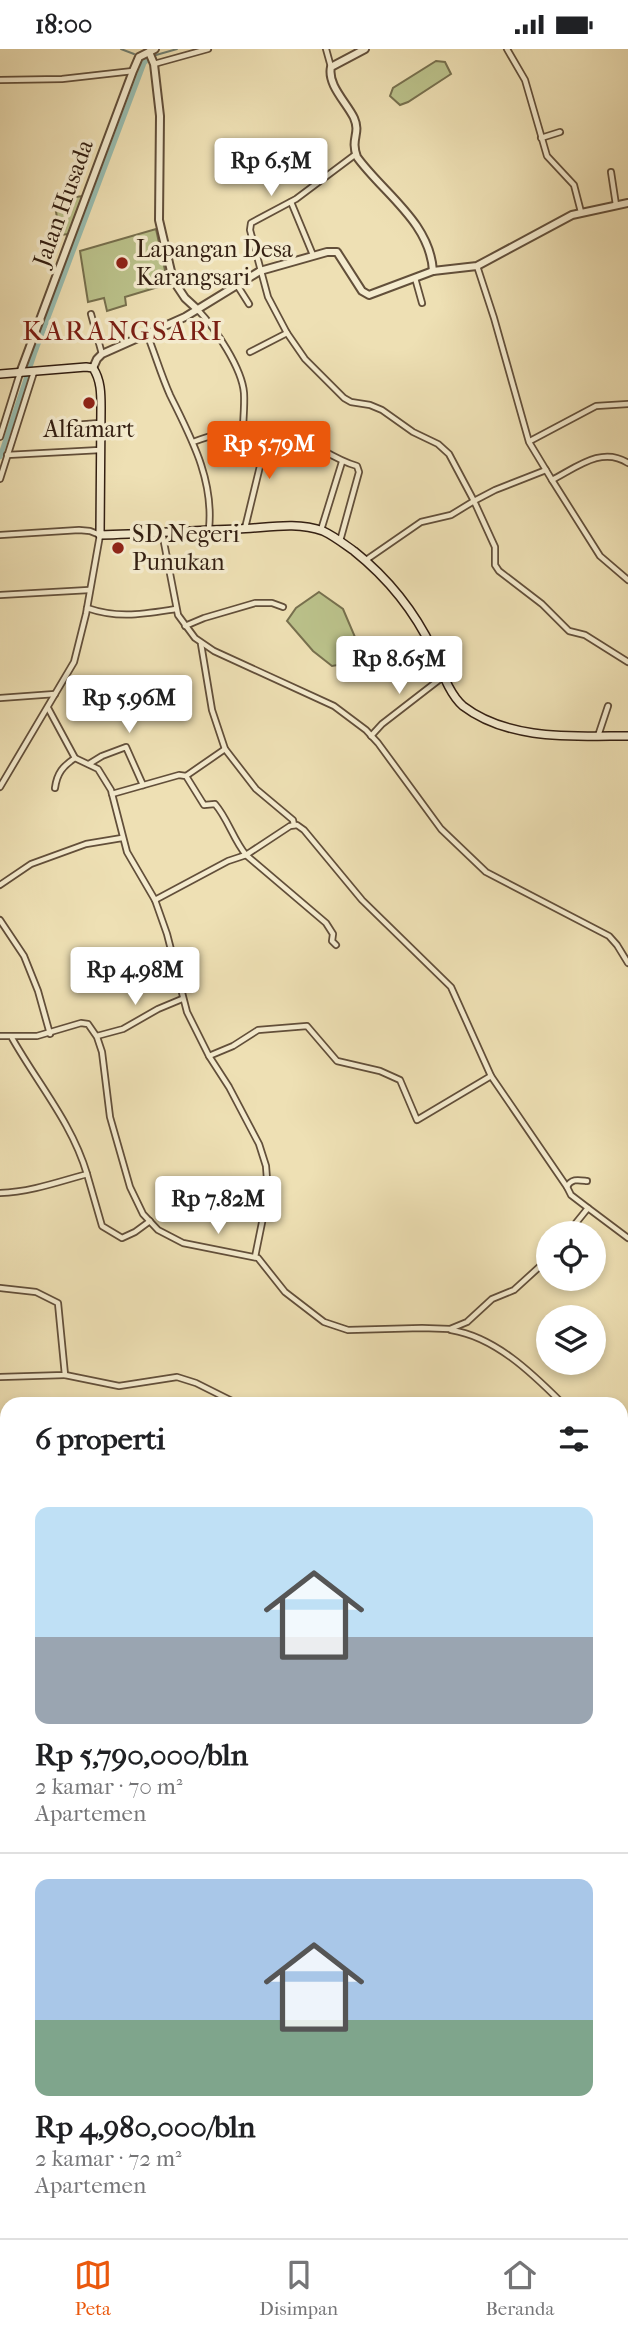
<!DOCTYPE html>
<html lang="id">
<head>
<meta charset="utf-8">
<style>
	:root { --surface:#fff; --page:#f6f6f6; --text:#202124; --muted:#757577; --line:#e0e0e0; --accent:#ea580c }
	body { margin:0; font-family:"IM FELL French Canon",serif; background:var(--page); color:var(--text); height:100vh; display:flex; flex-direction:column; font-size:26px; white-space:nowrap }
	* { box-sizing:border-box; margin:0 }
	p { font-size:23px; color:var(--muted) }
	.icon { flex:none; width:38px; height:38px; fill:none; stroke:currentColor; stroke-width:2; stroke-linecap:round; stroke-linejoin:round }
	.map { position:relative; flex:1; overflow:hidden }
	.sheet { position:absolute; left:0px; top:1348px; width:628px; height:842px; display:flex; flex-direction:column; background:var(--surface); border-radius:21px 21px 0 0; box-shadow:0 4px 10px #0003 }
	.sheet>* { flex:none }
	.fabs { position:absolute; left:536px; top:1172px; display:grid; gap:14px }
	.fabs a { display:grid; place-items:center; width:70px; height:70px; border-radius:50%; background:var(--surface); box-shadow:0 4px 10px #0003; font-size:35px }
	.price { position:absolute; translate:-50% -60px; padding:0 16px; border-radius:7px; background:#fff; color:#222; font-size:23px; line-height:46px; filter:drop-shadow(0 2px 4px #0008) }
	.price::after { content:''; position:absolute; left:50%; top:42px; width:21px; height:16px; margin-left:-10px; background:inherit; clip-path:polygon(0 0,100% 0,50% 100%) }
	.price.on { background:var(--accent); color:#fff }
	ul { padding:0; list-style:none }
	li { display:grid; align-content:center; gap:14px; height:371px; padding:0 35px }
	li+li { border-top:2px solid var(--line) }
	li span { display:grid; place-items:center; height:217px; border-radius:14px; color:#555 }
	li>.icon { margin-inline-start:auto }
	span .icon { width:126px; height:126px; fill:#fffc; stroke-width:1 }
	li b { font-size:30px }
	h2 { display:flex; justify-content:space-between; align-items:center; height:84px; padding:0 35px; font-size:30px }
	.status { display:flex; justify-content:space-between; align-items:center; height:49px; padding:0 35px; background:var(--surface); direction:ltr }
	.status svg { height:19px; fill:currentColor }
	.dock { display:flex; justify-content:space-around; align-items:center; height:98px; border-top:2px solid var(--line); background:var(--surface); font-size:19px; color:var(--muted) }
	.dock a { display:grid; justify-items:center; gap:4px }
	.dock .on { color:var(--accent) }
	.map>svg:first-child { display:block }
	.green { fill:#bbc28b; stroke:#77704e; stroke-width:2 }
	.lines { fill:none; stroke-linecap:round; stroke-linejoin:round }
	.stream { stroke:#707e71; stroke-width:2 }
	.canal { stroke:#99bdb0; stroke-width:5 }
	.minor-casing { stroke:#624f3a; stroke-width:8 }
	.tertiary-casing { stroke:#624f3a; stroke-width:10 }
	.secondary-casing { stroke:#331f12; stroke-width:10 }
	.primary-casing { stroke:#331f12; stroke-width:11 }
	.minor { stroke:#f4ebce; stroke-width:4.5 }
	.tertiary { stroke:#f4ebce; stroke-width:6 }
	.secondary { stroke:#f4ebce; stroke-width:7 }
	.primary { stroke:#e7c07a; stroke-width:8 }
	.poi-dot { fill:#8f2418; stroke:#f4ebce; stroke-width:2.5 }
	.labels { text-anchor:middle; stroke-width:7; stroke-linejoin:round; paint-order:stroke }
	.street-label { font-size:24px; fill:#331f12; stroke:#f4ebce }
	.poi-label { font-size:24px; fill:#331f12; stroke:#f4ebce; text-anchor:start }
	.quarter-label { font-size:28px; letter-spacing:2px; fill:#7a1f14; stroke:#f4ebce }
</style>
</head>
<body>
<div class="status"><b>18:00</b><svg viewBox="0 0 49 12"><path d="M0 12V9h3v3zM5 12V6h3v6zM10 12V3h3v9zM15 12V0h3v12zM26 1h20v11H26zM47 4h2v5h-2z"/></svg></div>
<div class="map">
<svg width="628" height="2189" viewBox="0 0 628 2189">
	<rect width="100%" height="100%" fill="#eee0b4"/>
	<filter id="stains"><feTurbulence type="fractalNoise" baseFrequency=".00286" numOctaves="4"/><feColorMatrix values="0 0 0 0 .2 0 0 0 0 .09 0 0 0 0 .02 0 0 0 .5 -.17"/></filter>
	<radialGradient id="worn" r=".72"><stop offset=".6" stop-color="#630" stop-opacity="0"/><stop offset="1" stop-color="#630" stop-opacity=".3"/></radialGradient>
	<g class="green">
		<polygon points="436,12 445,13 451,25 408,53 400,56 390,47 393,39"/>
		<polygon points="83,147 69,185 60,186 54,151"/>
		<polygon points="156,180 168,235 125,248 126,256 107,262 104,249 88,253 80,202"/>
		<polygon points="319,543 343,560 355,588 350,614 332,617 313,602 287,572 296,559"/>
	</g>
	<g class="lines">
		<g class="stream">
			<polyline points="121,0 134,5"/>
			<polyline points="156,6 177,0"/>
		</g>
		<polyline class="canal" points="0,408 35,303 144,14 149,9"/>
		<g class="minor-casing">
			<g id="minor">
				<polyline points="326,0 331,18"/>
				<polyline points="507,0 525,31 547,107 574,136 581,163"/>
				<polyline points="154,15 208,0"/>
				<polyline points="0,31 62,30 133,22"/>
				<polyline points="541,89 560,83"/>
				<polyline points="356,105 296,150 251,174 250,181 268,248 287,284 305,310 344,349 351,353 370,356 382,361 413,383 438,395 449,405 474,452 451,466 421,473 366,511"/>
				<polyline points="611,123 616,156"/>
				<polyline points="291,153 313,206"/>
				<path d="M477,217l17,52 35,124 23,38c25,-13 50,-34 76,-17"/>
				<polyline points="415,229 422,254"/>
				<polyline points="237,236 249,255"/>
				<path d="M198,261c17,18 44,58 46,83 1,17 -2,33 -1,50"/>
				<polyline points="91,265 102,305"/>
				<path d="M147,285c8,20 14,41 23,61 21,43 44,84 39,134"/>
				<polyline points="250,303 287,284"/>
				<polyline points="72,386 73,376 100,374"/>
				<polyline points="0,388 20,324"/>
				<polyline points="530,392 596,357 628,355"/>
				<path d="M193,393c44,-16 71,-22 115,0 17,9 31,19 49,24l2,6 -19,69"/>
				<polyline points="7,406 100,401"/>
				<polyline points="546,421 495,441 474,452 495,498 495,516 499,522 542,555 569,582 585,586 628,613"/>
				<polyline points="0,430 34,323"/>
				<polyline points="552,431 600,507 628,531"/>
				<polyline points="245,479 269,380"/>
				<polyline points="321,481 342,413"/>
				<polyline points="162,483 178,566 195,589 214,602 334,657 366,681 378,694 441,780 486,823 609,887 617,896 628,914"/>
				<polyline points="0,486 79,481 90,482 100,486 86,565 74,613 0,738"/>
				<polyline points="0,546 89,541"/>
				<path d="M87,559c32,11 56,6 89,1"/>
				<polyline points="185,577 204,569 255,554 272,554 283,558"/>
				<polyline points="201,595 212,661 225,700 256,740 293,771 294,776"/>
				<polyline points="0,649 55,645"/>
				<polyline points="48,659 75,709 98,720 111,741 127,803 155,851 167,885 187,963 209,1007 229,1038 259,1095 266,1117 268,1144 255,1208"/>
				<polyline points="371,687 382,675 444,627"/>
				<polyline points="598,687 608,657"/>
				<polyline points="89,715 102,707 126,698 143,736"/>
				<polyline points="186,727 225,700"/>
				<path d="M55,739c2,-15 8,-22 20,-30"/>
				<path d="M112,745l67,-19 7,1 18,29 11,-1c13,15 18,35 31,51l80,68 7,11 -1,7 4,4"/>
				<polyline points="0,836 31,815 86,795 122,789"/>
				<polyline points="155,851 228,812 246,806 290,777 297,776 304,781 362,851 451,938 491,1027 567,1138"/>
				<polyline points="0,871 24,907 38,942 50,985"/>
				<polyline points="0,987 37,987 81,974 88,975 97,988 102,1003 110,1068 130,1138 143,1165 158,1181 183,1194 258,1209 285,1243 324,1273 348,1281 422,1279 450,1280 467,1273 492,1250 514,1241 548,1210"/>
				<polyline points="97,987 123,980 158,960 182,950"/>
				<path d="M12,989c26,46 60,85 75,136"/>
				<polyline points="209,1007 233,997 258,981 307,977 337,1012 380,1022 400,1031 417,1071 491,1027"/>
				<path d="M587,1132c-8,-1 -16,-3 -20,6l4,8 17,13"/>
				<path d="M0,1144c30,-1 58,-11 87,-19l15,52 20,12 13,-6 15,-11"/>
				<polyline points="567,1185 588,1159 628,1189"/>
				<polyline points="0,1239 36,1243 58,1254 65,1326 0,1328"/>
				<path d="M451,1281c44,7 81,43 111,73"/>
				<polyline points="65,1326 119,1337 177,1328 196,1334 236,1354"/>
				<polyline points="621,1405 628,1406"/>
				<polyline points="0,1423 7,1423"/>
				<polyline points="621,1894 628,1914"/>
				<polyline points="0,1925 7,1927"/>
				<polyline points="0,2032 7,2031"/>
				<polyline points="0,2161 7,2156"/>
				<polyline points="22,2182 28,2189"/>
				<polyline points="318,2182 318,2189"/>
			</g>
		</g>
		<g class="tertiary-casing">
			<g id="tertiary">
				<polyline points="155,0 149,3 154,15 160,67 159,171 173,231 185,249 198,261"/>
				<path d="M365,0l-34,18c-4,18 16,36 23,51 7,16 -4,20 3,39 26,36 73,65 76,114"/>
				<polyline points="93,319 97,310 102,305 185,268 260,222 327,203 337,203 362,242 369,246 433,222 477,217 572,166 628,154"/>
				<polyline points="20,324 133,22 139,8 149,3"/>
			</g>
		</g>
		<g class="secondary-casing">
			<path id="secondary" d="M0,325l86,-7 7,1c8,12 8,26 8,40l-1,127c46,-1 92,-5 138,-6 28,-1 58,-8 85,2 11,5 21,13 31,20 35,28 60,59 79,99 8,18 15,43 30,56 46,35 111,30 165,30"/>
		</g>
		<g class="primary-casing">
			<g id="primary">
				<polyline points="621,1793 628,1790"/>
				<polyline points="0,1875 7,1875"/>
			</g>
		</g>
		<use href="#minor" class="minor"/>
		<use href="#tertiary" class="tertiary"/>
		<use href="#secondary" class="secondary"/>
		<use href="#primary" class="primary"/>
	</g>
	<g class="poi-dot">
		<circle cx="122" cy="214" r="7"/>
		<circle cx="89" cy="354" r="7"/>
		<circle cx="118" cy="499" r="7"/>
	</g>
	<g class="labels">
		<g class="street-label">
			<text transform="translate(63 154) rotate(-70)" y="8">Jalan Husada</text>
		</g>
		<g class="poi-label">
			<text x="136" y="208">Lapangan Desa<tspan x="136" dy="28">Karangsari</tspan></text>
			<text x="89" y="388" text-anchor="middle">Alfamart</text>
			<text x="132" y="493">SD Negeri<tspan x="132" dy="28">Punukan</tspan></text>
		</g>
		<g class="quarter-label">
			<text x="123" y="291">KARANGSARI</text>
		</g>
	</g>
	<rect width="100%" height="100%" filter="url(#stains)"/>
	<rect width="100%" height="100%" fill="url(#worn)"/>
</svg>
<div class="fabs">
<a><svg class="icon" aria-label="locate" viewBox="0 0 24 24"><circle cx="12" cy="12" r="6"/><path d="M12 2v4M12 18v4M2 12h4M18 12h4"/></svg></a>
<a><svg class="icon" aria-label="layers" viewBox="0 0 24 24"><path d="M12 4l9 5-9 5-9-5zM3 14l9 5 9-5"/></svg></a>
</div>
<b class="price" style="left:271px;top:149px">Rp 6.5M</b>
<b class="price on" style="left:269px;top:432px">Rp 5.79M</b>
<b class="price" style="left:399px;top:647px">Rp 8.65M</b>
<b class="price" style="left:129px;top:686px">Rp 5.96M</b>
<b class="price" style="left:135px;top:958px">Rp 4.98M</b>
<b class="price" style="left:218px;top:1187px">Rp 7.82M</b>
<section class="sheet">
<h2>6 properti<svg class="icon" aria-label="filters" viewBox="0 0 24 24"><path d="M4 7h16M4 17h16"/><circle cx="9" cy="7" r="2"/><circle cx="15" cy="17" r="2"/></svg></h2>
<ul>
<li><span style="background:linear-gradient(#bfe0f5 60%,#9aa5b1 0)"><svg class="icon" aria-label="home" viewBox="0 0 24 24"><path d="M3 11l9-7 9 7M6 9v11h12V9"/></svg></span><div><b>Rp 5,790,000/bln</b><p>2 kamar · 70 m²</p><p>Apartemen</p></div></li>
<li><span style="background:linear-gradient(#a9c7e8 65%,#7fa58c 0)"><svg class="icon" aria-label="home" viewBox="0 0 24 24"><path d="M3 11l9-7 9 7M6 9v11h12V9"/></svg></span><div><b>Rp 4,980,000/bln</b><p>2 kamar · 72 m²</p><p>Apartemen</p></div></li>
</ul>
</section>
</div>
<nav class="dock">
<a class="on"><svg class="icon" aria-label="map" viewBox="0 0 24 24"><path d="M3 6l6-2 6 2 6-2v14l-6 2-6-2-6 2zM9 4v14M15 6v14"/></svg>Peta</a>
<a><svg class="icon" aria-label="saved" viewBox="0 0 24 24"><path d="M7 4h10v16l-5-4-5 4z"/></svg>Disimpan</a>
<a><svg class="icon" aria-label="home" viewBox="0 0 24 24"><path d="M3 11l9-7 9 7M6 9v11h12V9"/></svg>Beranda</a>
</nav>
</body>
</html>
